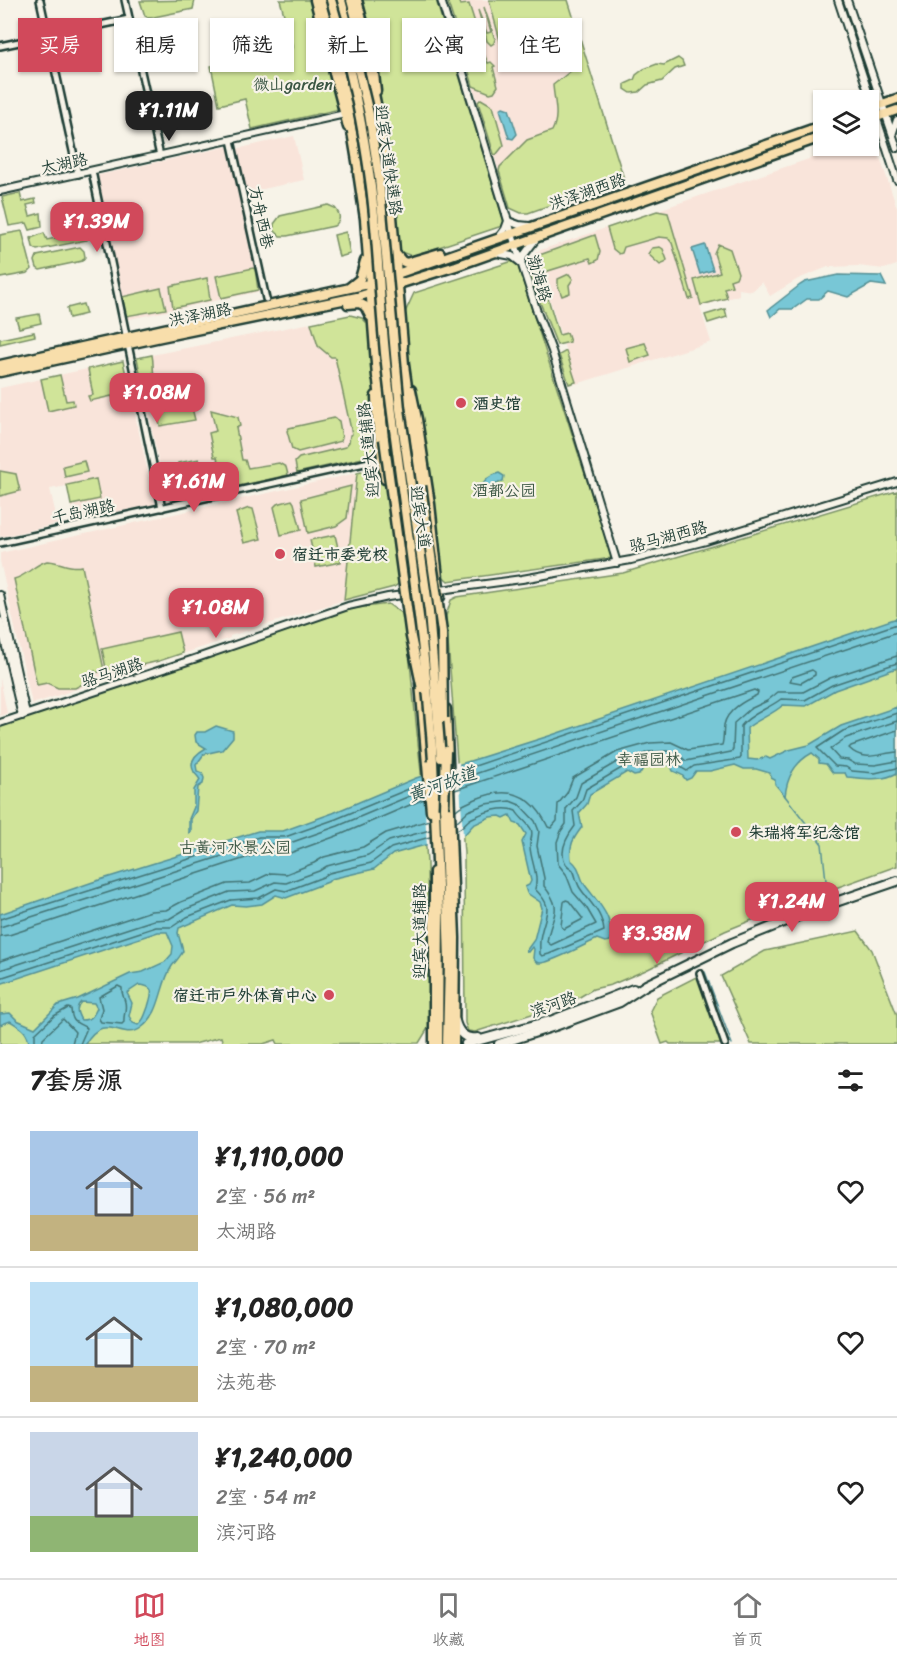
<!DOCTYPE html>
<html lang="zh">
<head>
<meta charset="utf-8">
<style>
	:root { --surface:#fff; --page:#f2f2f2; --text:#222; --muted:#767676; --line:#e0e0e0; --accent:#d1495b }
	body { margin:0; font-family:Sriracha,"LXGW WenKai TC",sans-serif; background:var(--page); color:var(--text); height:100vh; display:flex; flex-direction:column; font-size:22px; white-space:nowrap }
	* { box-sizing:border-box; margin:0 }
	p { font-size:20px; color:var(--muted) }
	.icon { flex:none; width:33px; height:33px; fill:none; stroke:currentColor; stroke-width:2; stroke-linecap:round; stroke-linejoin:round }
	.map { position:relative; height:1044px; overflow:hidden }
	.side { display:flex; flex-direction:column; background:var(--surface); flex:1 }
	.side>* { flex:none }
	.hud { position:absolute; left:18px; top:18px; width:861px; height:54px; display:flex; gap:12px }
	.fabs { position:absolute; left:813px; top:90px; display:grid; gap:12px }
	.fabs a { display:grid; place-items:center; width:66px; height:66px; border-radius:0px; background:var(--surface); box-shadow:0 2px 4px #0004; font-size:30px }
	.price { position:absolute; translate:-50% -51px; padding:0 14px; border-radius:12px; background:var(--accent); color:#fff; font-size:20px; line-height:39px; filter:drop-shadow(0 2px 3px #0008) }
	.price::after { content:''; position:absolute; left:50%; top:36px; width:18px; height:14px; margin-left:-9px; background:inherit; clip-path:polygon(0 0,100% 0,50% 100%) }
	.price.active { background:#222; color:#fff }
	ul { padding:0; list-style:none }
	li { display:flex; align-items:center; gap:18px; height:150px; padding:0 30px }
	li+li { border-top:2px solid var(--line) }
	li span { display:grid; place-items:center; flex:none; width:168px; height:120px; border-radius:0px; color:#555 }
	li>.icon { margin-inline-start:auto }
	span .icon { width:72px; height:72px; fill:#fffc; stroke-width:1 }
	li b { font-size:26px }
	h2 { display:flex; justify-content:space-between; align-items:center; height:72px; padding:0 30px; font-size:26px }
	.tag { padding:0 21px; border-radius:0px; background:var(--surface); box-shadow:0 2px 4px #0004; font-size:21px; line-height:54px }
	.tag.active { background:var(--accent); color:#fff }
	.dock { display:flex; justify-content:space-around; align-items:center; height:84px; border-top:2px solid var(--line); background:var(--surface); font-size:16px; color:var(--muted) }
	.dock a { display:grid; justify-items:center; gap:3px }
	.dock .active { color:var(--accent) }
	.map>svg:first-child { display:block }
	.built { fill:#f9e4da }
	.green { fill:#d0e499; stroke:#789066; stroke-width:1.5 }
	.water { fill:#78c7d6; stroke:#549095; stroke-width:1.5; fill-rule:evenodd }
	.pier { fill:#f7f3e8 }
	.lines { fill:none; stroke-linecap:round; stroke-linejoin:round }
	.shore { stroke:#437475; stroke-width:1.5 }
	.stream { stroke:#549095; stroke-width:1.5 }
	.minor-casing { stroke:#1f3d34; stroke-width:10 }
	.tertiary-casing { stroke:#1f3d34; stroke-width:10 }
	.secondary-casing { stroke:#1f3d34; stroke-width:12 }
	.primary-casing { stroke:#1f3d34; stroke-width:13 }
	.trunk-casing { stroke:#1f3d34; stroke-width:13 }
	.minor { stroke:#f7f3e8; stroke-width:5 }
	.tertiary { stroke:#f7f3e8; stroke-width:6 }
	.secondary { stroke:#f7f3e8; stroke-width:8 }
	.primary { stroke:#f8deab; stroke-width:8 }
	.trunk { stroke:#f8deab; stroke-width:8 }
	.trunk-bridge-casing { stroke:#1f3d34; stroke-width:13; stroke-linecap:butt }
	.trunk-bridge { stroke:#f8deab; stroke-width:8 }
	.poi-dot { fill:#d1495b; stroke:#f7f3e8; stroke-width:2 }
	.labels { text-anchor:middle; stroke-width:4.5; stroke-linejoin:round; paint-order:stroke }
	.park-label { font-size:16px; fill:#3a5643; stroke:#f7f3e8 }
	.street-label { font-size:16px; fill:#1f3d34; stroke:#f7f3e8 }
	.poi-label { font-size:16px; font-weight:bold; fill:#1f3d34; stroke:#f7f3e8; text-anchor:start }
	.water-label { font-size:18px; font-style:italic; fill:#315954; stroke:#f7f3e8 }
</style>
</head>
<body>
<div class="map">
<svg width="897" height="1044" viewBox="0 0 897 1044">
	<rect width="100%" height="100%" fill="#f7f3e8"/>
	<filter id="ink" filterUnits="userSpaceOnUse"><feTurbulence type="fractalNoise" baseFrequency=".0167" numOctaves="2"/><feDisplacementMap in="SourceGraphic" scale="12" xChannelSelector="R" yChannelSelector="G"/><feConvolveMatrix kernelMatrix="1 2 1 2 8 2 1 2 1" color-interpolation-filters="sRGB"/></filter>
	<g filter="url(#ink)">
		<g class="built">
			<polygon points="447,0 568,0 624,179 528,213 521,213 510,208"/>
			<polygon points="294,136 304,180 245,193 266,290 120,321 90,177 235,145 236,149"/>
			<polygon points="873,137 897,208 897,265 884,269 858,266 828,267 798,279 770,296 762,282 752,291 739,289 739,295 700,307 711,342 576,384 535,252 847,146 868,146 869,138"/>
			<polygon points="350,315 362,318 368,324 375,452 367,457 297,473 167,502 137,358"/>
			<polygon points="123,361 155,504 74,521 67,486 50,489 58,524 0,537 0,388"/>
			<polygon points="357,473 344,600 230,636 230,638 32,704 0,561 0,553"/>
			<polygon points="0,678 7,713 0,716"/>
		</g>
		<g class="green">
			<polygon points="195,0 193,9 149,18 145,16 140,1"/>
			<polygon points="280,0 320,0 344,108 252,129 245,99 219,105 211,66 293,48"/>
			<polygon points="353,0 436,0 505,225 412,256 401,252 396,242 389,171"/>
			<polygon points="447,0 458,0 460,5 469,4 482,45 463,49"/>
			<path d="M489,0h79l56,179 -96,34h-7l-11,-5 -11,-37 1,-4 27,-27 25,-9c8,-15 2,-30 1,-46l19,-15 -9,-27 -48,17 -6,1 -6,-3 -2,-14z"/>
			<polygon points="484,7 495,39 494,43 491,45 487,41 478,10 487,33 491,32"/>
			<polygon points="483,52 488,63 491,62 495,66 493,67 498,86 494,92 490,93 473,86 465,58"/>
			<polygon points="678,58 682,61 684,66 675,69 662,81 647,85 639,92 631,93 625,89 625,84 634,80 636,75 644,69 657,64 664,65"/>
			<polygon points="481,99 493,106 504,145 496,155 494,154 478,102"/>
			<polygon points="20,193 22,202 35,199 36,203 27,205 30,216 41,213 42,227 30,230 27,223 9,226 2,197"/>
			<path d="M328,205l7,3c6,7 6,13 -1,18l-47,10h-7l-6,-6v-6l6,-8z"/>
			<polygon points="657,211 668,213 693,298 689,299 672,243 668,238 659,237 624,247 622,253 619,254 613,249 607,228"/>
			<polygon points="22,231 32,269 28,273 0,278 0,235"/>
			<polygon points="87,231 87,240 37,250 33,247 31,238 44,233 47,240"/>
			<polygon points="346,232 350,254 339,257 334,235"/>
			<polygon points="595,235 600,252 598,260 592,263 590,258 545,272 541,275 559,335 567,333 570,342 557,345 530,277 528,261 534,257"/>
			<polygon points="718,244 730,249 738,273 736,278 730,280 732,286 724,288 727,298 701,305 694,280 720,272 714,253"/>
			<polygon points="80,247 84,251 85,257 82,261 40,270 37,268 35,261 37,256"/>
			<polygon points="660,247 663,249 667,260 665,263 660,265 648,254 652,248"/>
			<polygon points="516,260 612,558 448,581 433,567 407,403 403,317 414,293"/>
			<polygon points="253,268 255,269 258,290 221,298 216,276"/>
			<polygon points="569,274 573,279 569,285 570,293 562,296 558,286 558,279"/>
			<polygon points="207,278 210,300 173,308 170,286"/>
			<polygon points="161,288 166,309 126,316 122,297"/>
			<polygon points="83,304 86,314 69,318 67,308"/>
			<polygon points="725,309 727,317 708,323 705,315"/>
			<polygon points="39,314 41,323 19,328 16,318"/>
			<path d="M350,315l12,3 6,6 14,111c-3,11 -5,16 -15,22l-70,16 -2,-11 4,-4 46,-11 4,-5 1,-7 2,-1 -17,-77h-4l-13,-11 -7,-23z"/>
			<polygon points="34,332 35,336 0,344 0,339"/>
			<polygon points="645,343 650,355 630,362 626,348"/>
			<polygon points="566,351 576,382 569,384 559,355"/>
			<path d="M152,355c2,9 0,15 3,25l-13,3 -5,-25z"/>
			<polygon points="123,361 131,399 114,403 112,396 90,401 88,396 93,395 88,369"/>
			<polygon points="60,375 66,401 73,400 74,405 48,411 41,379"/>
			<polygon points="190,400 195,420 160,426 157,407"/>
			<polygon points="211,410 238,417 240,426 236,428 242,460 245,460 248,468 279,463 286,467 288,475 221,490 219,480 222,479 217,457 214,457 209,433 216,431"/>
			<polygon points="334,418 339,421 342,438 341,441 298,452 292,449 287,431 289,428"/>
			<polygon points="199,459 203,478 181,483 177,467 178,463"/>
			<polygon points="84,461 87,472 65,477 63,466"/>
			<polygon points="0,471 16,474 20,491 0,496"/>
			<polygon points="366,471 380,473 389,480 401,582 394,587 344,600 357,473"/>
			<polygon points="96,479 100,499 71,505 67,485"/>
			<polygon points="351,486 347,518 336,526 308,533 301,499"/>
			<polygon points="897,491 897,866 799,901 725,931 646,970 611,985 593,989 573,1001 475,1032 468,1031 465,1023 464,853 446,616 451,600 457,597 623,573"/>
			<polygon points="292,500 294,503 301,530 281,535 274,507 277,504"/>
			<polygon points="249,508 253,509 261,539 244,543 236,513"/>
			<polygon points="335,535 338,548 313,553 310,540"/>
			<polygon points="339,550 341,562 316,567 314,555"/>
			<path d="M47,561c13,0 22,8 35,5l22,104 -8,3 -1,-2 -6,10 -14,7h-17l-11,-5 -10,2 -23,-106c13,-3 19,-14 33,-18z"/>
			<polygon points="388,604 402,614 406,623 421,772 427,863 430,1025 419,1043 278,1044 276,1040 263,1044 223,1044 221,1037 194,1044 0,1044 0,726 338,612 357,608"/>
			<polygon points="178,632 183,653 159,661 107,673 102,649"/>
			<polygon points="858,931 872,950 897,1015 897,1044 751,1044 721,976 765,951"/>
			<polygon points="698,976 722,1044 670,1044 668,1042 662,1044 650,1011 657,997"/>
		</g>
		<g class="water">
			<polygon points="503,107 509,109 517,134 513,139 509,138 500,109"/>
			<polygon points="705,245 713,270 700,274 692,249"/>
			<polygon points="838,275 881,276 886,286 871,284 848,297 828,291 819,299 807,299 793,309 780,309 771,317 768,310 800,285 805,282"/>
			<path d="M499,473l5,3 -1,5 -11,5 -6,6h-4l-1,-3c3,-9 8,-14 18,-16z"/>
			<path d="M897,618v50l-62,22 -29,16 -23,-1c-11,10 -25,14 -36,23l1,31 9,1 9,-3 4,2 19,-9 20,-5 32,-19 56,-19v66c-15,9 -34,5 -50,4l-2,-4h-12l-7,-9 -7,-1v-4l-7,-6c-17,9 -25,24 -27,43l-10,-12v-4l-4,-2 -1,-5 -14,-4h-12l-9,-4 -25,6h-14l-5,7 -5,2 -4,-5 -9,-4 -2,-5c-8,-3 -18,-2 -27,1l-5,8 -5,1 -7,-4 -37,22 -3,10 -8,9 3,14c-9,12 -13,18 -11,33 11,9 7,15 14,25 13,18 29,31 25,56l-5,1 -8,-3c-13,6 -44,23 -56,24 -5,0 -5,-1 -8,-5l1,-9 -2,-2 -4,5 -2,-1 8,-11 8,-32 -2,-6 -13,-9 -2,-6 4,-2 2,-4 -9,-39 4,-8 -6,-9 -6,-2 -4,-8 -6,3 -4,-2 -10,1 -17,8 -8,9 -72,20 -19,15 -43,10 -3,3 -42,16 -10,-3 -14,9 -16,2 -14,-1 -53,23 -1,5 5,18c-3,6 -7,10 -11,15 -13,20 -10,47 -31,62 -19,14 -36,-18 -56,16h-56c-1,-13 -8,-16 -19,-23l-10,4v-11l10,-1 7,7 18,8 23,-23 20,-6 52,-25 13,-2 22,-10 7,-8 1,-8 -6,-14h-9l-158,52v-70l93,-32 165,-51h25l50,-18 83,-35 133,-42zM139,985c18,1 12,10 9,22 -3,8 -4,13 -10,18l-5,-2 -4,-7 3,-13 -5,-10zM81,1002l13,1 3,5c-4,9 -6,12 -16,12 -4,-7 -6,-12 0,-18z"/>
			<path d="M216,726l17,5v6l-11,13 -18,4 -8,11 1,6 5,2 2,5 -1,6 -5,3 -2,24 -5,8v13l-2,1v-14l5,-12v-17l6,-10c-1,-3 -4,-5 -6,-8 -6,-11 3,-19 12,-24l-10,-6 -1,-7 2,-3h8z"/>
		</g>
		<polygon class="pier" points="459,762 463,837 427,848 423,773"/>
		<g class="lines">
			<g class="shore">
				<polygon points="812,670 815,672 815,675 801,683 790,681 792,677"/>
				<polyline points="897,713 843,731 817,748 835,766 846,767 852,771 875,773 897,768"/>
				<polyline points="897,721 846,738 830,749 839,759 848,760 855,764 875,765 897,761"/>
				<path d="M897,730l-46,16 -2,2c15,15 31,5 48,4"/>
				<polyline points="454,773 897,624"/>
				<polyline points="454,781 897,632"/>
				<path d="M455,790l299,-100 4,2 -1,3c-13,6 -30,15 -33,30 -1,7 0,14 -2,20l-34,5 -17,-8 -21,1 -33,9 -44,26 -6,15 -9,11 -1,17 -6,7 -3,-1c-15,-33 -39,-42 -72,-28 -8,4 -14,5 -20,11"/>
				<path d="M456,822l12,-11 18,-7 24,-3 10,4 15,16 4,10 -2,15 7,32v8c21,26 7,28 3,56l4,3 45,-21 -10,-17 -13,-15 -7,-18 -8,-10 -1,-22 4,-11 5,-7v-15l10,-12 5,-14 41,-24h11l15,-7 19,-1 11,3 8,7 45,-9 2,-3 1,-26 16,-14 17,-8 11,-9h25l27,-14 67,-22"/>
				<path d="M456,830c8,-2 9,-9 16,-12 12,-6 32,-13 44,-7 4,7 11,11 15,18 3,7 -2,12 -1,18 1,15 9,28 5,42 19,19 11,22 6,45 -2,7 -1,13 -1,20l2,2 7,-2 55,-23c-2,-19 -14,-28 -24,-43 -4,-6 -4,-13 -7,-18 -2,-2 -5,-3 -7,-6 -8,-13 2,-29 9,-38l-2,-15 9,-10 4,-12 39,-23 10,2c8,-9 25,-14 37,-8 7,3 6,7 15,11l7,-5 46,-7 1,-2v-31c9,-12 27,-17 40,-27l24,1 27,-15 65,-22"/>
				<polygon points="566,900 569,901 583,919 564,929 561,926 564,902"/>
				<polyline points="0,919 259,837 285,837 336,819 423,783"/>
				<polyline points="0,927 260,844 287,844 338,826 424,790"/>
				<polyline points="0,936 9,935 261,853 290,853 342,834 424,799"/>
				<polyline points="0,961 151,911 166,910 181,902 227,884 250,883 271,873 286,874 314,863 324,857 363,847 386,833 430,820"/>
				<polyline points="0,970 154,920 169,919 184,910 229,892 255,891 275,882 286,883 319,871 327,866 368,855 389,841 430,830"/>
				<polyline points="0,978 156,927 172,927 187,917 231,900 259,898 276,889 286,891 323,877 329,873 371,863 391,848 430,837"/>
				<path d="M118,986l4,2c-1,6 2,9 3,14 2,7 -2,14 -1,20l-2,2 -21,-2 -2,-3 3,-10 -3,-12z"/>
				<path d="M35,1044v-10l19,-18 14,-8 3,1c1,15 6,13 16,19l-7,16"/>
				<polyline points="42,1044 43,1038 63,1019 75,1032 72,1044"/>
			</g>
			<g class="stream">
				<polyline points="785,796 822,844 826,881"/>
				<polyline points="828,918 829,922"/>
				<polyline points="705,972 732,1044"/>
			</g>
			<g class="minor-casing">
				<g id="minor">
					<polyline points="40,0 78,174"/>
					<polyline points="125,0 160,156"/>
					<polyline points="0,46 129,19"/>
					<polyline points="231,140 266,299"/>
					<polyline points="92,171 162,508"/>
					<polyline points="0,543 383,459"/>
					<polyline points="700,973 725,1044"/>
				</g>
			</g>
			<g class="tertiary-casing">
				<g id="tertiary">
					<polyline points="441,0 512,234 538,315 552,351 617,563"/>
					<polyline points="838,0 897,180"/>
					<polyline points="847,0 897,148"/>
					<polyline points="868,128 881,134"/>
					<polyline points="893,132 897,120"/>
					<polyline points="0,191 345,114"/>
					<polyline points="499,237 505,229 508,221 519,225 529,226"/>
					<polyline points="496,253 512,256 521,263 524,255 536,239"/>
					<polyline points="0,595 26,714"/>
					<polyline points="0,621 22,716"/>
					<polyline points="0,723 194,659 348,606 388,597 522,579 631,560 706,541 897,482"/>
				</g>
			</g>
			<g class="secondary-casing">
				<g id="secondary">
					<path d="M455,1021c3,12 11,19 23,17"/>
					<polyline points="466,1044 553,1020 633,989"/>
					<polyline points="499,1044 555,1026 620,1002 646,985 732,943 821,907 897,881"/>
				</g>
			</g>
			<g class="primary-casing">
				<g id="primary">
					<polyline points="315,0 348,127"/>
					<polyline points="357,0 372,57 376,91"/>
					<polyline points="868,109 897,99"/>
					<polyline points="378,113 391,204 403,345"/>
					<polyline points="868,120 897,110"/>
					<polyline points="358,172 365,219 377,377"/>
					<polyline points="396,254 402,261 406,263 440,253"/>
					<polyline points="394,275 824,125"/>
					<polyline points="350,287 360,279 365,261"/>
					<polyline points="348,304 359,303 365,306 370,316"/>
					<polyline points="0,365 373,283"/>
					<polyline points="0,372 161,337 357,297 456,266 824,136"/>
					<polyline points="411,390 417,419 430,504 440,597"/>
					<polyline points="376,396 377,421 385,479"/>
					<polyline points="420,683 431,811"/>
					<polyline points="446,709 455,938 454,1044"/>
					<polyline points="434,872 434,1044"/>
				</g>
			</g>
			<g class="trunk-casing">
				<g id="trunk">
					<polyline points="321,0 347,102 360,179"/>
					<polyline points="341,0 351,38"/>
					<polyline points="351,0 367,60 379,118"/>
					<polyline points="402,340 404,365 421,486"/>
					<polyline points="377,371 384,439"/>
					<polyline points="433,761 439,912 438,1044"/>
					<polyline points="444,801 449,963 447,1044"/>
				</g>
			</g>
			<use href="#minor" class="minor"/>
			<use href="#tertiary" class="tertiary"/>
			<use href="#secondary" class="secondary"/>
			<use href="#primary" class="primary"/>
			<use href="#trunk" class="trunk"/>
			<g class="trunk-bridge-casing">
				<g id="trunk-bridge">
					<path d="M331,0c18,61 32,123 40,187 8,64 9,130 17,194 15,127 37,252 45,380"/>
					<polyline points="351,38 369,114 379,178 400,409 429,612 441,758"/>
					<polyline points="384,439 411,637 422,689"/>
					<polyline points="421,486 442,632 443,718"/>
					<polyline points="444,808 446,751"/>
				</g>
			</g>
			<use href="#trunk-bridge" class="trunk-bridge"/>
		</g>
	</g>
	<g class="poi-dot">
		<circle cx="461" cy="403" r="6"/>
		<circle cx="280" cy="554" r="6"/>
		<circle cx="736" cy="832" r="6"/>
		<circle cx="329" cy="995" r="6"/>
	</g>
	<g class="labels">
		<g class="park-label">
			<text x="293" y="90">微山garden</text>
			<text x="504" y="496">酒都公园</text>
			<text x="649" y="765">幸福园林</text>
			<text x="235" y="853">古黄河水景公园</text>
		</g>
		<g class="street-label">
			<text transform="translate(389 160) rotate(82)" y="6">迎宾大道快速路</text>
			<text transform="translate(64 163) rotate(-12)" y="6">太湖路</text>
			<text transform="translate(587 191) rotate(-19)" y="6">洪泽湖西路</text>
			<text transform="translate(262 217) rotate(78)" y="6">方舟西巷</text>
			<text transform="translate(540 278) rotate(73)" y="6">渤海路</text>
			<text transform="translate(200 314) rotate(-11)" y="6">洪泽湖路</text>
			<text transform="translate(368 450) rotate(-96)" y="6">迎宾大道辅路</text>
			<text transform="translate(83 511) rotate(-12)" y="6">千岛湖路</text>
			<text transform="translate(421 517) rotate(82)" y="6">迎宾大道</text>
			<text transform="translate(668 536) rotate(-15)" y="6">骆马湖西路</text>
			<text transform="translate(112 672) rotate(-18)" y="6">骆马湖路</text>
			<text transform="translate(419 931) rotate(-90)" y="6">迎宾大道辅路</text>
			<text transform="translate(553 1004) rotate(-19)" y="6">滨河路</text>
		</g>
		<g class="poi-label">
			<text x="473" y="409">酒史馆</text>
			<text x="292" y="560">宿迁市委党校</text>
			<text x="748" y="838">朱瑞将军纪念馆</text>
			<text x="317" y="1001" text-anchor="end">宿迁市户外体育中心</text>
		</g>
		<g class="water-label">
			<text transform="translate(442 784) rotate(-20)" y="6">黄河故道</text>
		</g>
	</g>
</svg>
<div class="fabs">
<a><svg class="icon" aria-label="layers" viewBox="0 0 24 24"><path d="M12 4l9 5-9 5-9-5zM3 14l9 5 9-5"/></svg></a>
</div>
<b class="price active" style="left:169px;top:142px">¥1.11M</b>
<b class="price" style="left:97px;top:253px">¥1.39M</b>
<b class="price" style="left:157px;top:424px">¥1.08M</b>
<b class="price" style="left:194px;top:513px">¥1.61M</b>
<b class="price" style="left:216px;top:639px">¥1.08M</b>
<b class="price" style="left:792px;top:933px">¥1.24M</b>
<b class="price" style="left:657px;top:965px">¥3.38M</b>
<div class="hud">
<a class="tag active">买房</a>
<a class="tag">租房</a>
<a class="tag">筛选</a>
<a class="tag">新上</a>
<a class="tag">公寓</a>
<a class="tag">住宅</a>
</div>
</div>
<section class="side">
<h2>7套房源<svg class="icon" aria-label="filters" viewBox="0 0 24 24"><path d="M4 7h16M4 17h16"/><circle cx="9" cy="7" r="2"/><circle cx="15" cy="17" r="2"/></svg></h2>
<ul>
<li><span style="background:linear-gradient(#a9c7e8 70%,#c2b280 0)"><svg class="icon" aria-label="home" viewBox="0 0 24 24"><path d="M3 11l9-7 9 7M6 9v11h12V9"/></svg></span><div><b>¥1,110,000</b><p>2室 · 56 m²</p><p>太湖路</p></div><svg class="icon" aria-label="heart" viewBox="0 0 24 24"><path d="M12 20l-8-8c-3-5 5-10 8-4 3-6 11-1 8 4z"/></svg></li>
<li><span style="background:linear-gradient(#bfe0f5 70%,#c2b280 0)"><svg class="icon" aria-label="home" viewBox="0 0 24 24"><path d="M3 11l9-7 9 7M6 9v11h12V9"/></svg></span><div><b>¥1,080,000</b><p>2室 · 70 m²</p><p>法苑巷</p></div><svg class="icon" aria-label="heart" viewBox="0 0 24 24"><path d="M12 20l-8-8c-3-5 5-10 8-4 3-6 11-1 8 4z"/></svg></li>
<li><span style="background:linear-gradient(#c9d6e8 70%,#8fb573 0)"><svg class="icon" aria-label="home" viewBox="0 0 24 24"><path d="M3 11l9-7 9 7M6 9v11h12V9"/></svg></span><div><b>¥1,240,000</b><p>2室 · 54 m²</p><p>滨河路</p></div><svg class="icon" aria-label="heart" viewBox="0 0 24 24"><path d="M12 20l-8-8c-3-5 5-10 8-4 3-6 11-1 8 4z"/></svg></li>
</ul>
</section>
<nav class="dock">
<a class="active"><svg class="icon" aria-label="map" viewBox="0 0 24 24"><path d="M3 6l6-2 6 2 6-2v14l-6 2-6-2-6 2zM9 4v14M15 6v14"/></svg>地图</a>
<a><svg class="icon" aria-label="saved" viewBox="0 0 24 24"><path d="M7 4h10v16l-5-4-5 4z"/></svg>收藏</a>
<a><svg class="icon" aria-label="home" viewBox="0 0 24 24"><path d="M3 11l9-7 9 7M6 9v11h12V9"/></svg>首页</a>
</nav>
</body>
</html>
